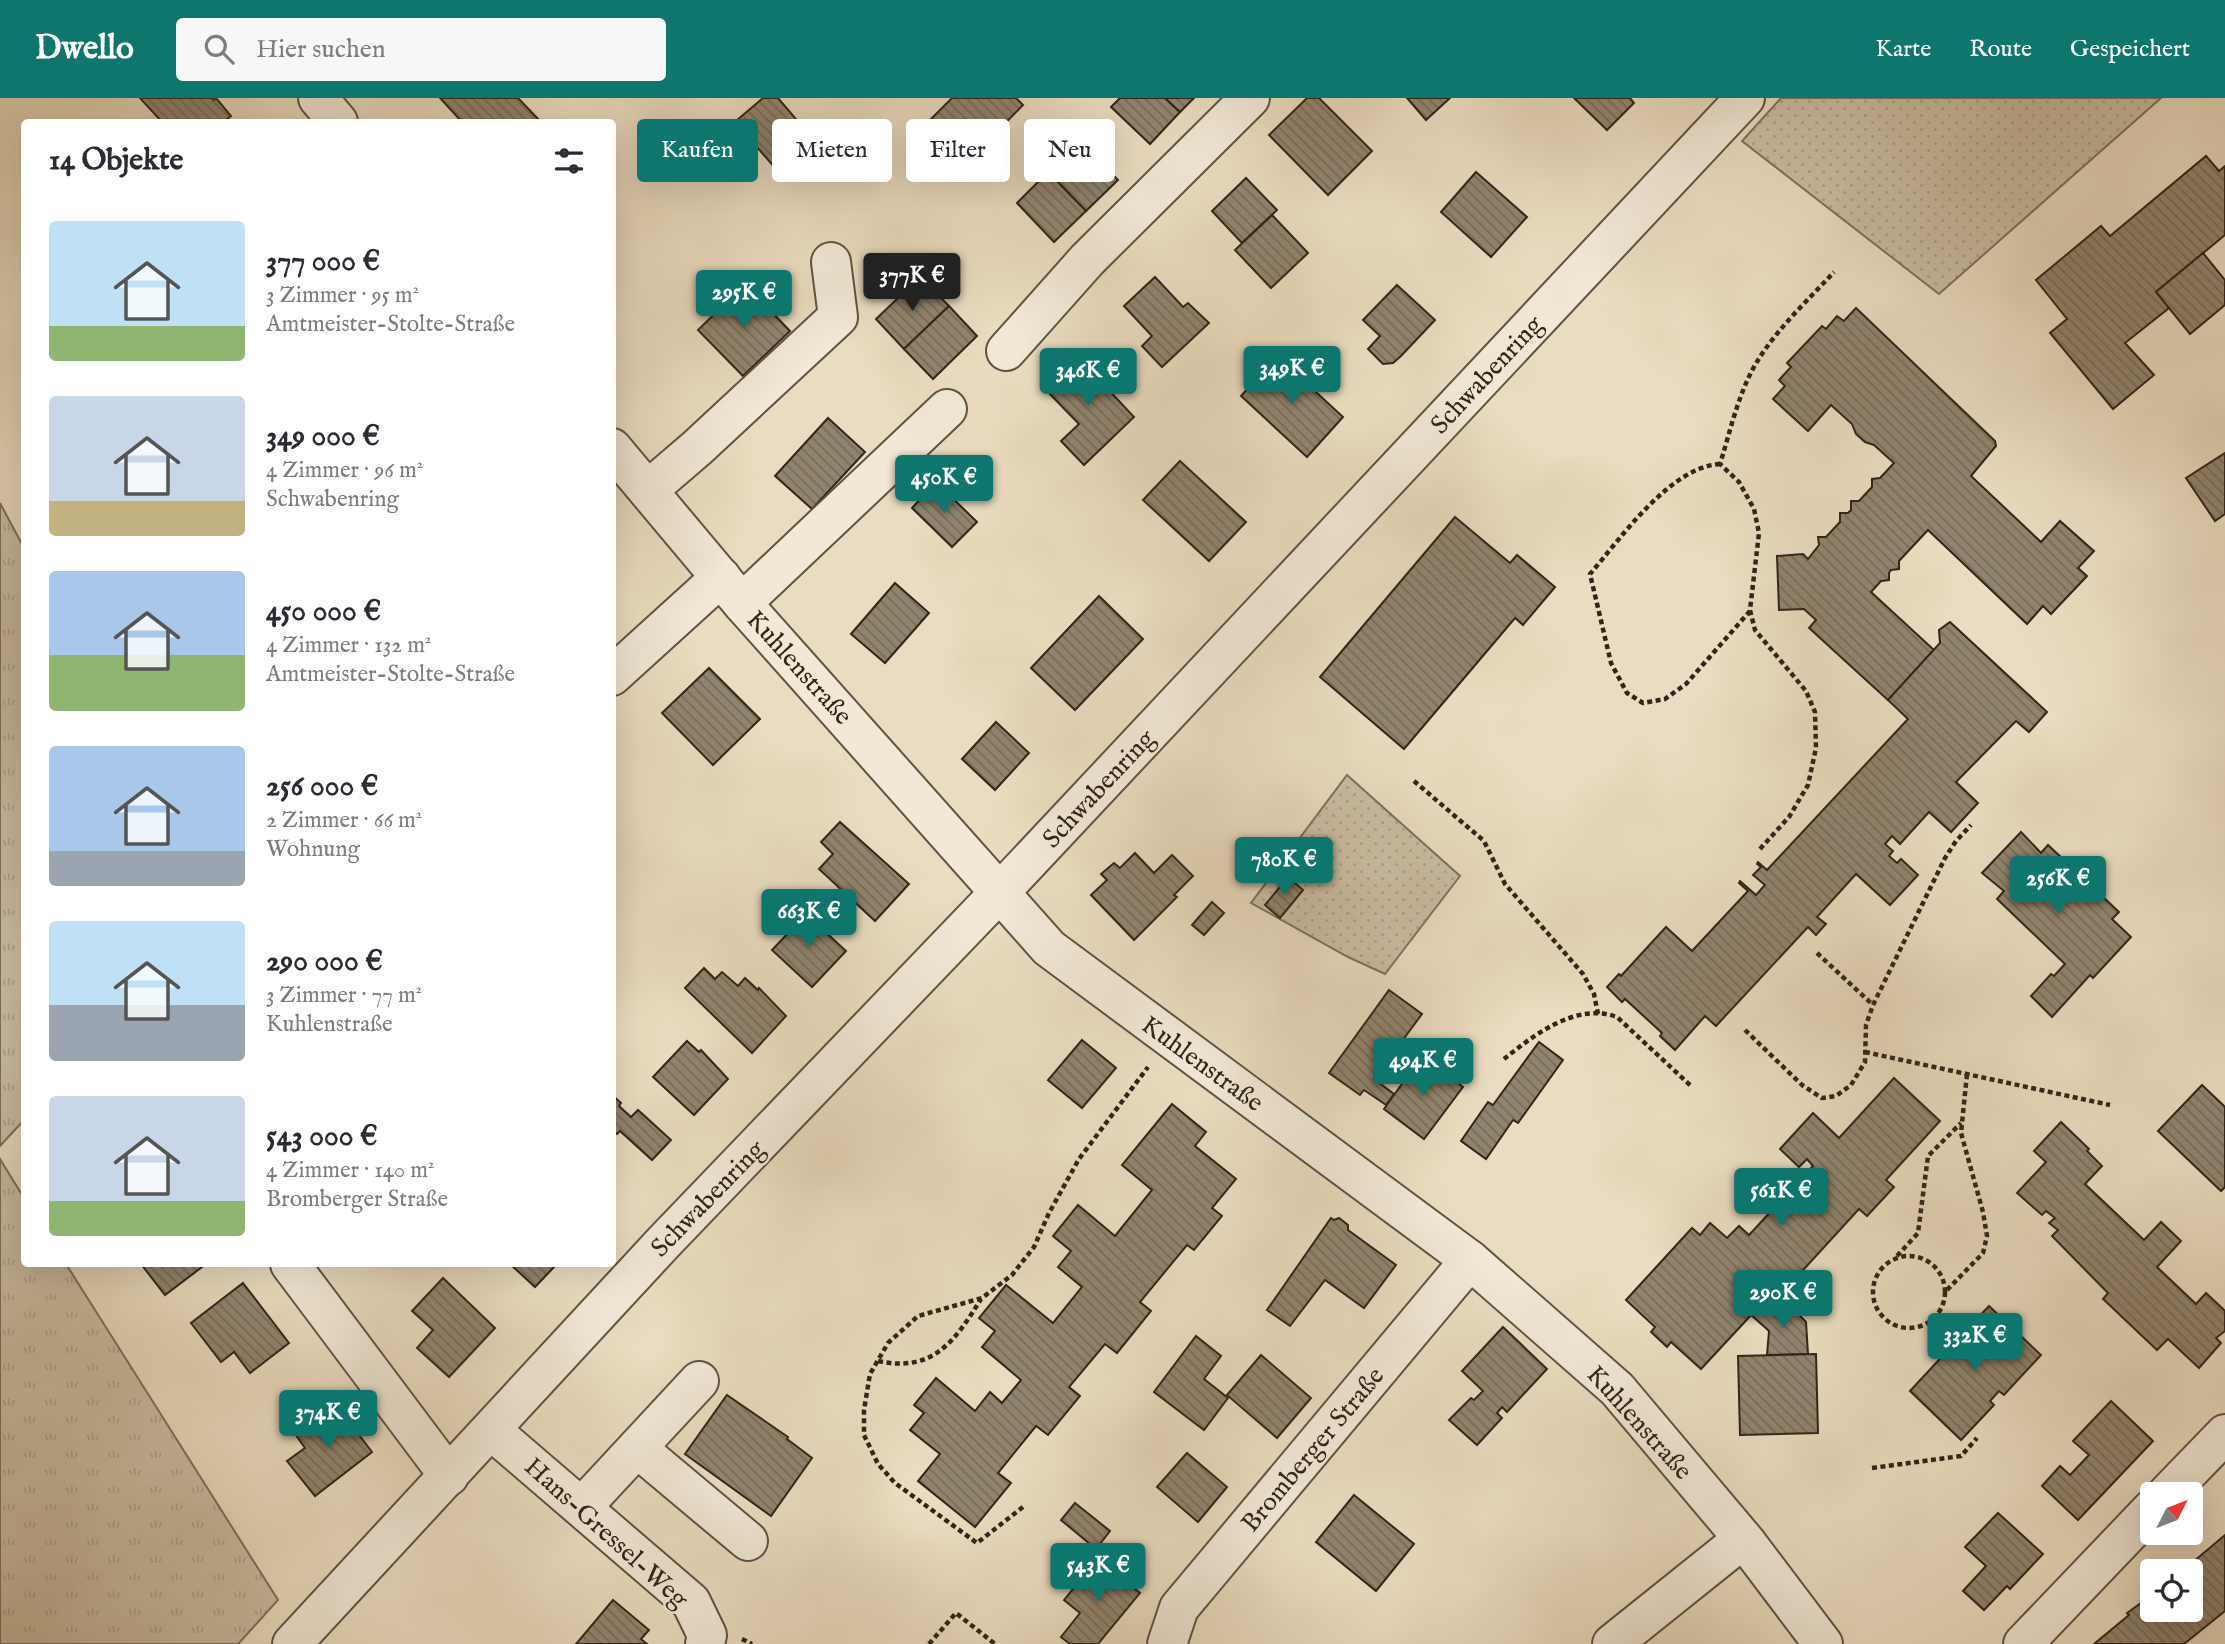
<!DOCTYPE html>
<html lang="de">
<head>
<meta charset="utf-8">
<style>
	:root { --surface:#fff; --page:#f7f7f7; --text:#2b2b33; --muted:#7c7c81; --accent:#0f766e }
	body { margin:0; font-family:"IM FELL English",serif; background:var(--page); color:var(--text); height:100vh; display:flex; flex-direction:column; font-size:26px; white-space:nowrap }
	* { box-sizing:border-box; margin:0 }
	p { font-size:23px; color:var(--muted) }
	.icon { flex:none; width:38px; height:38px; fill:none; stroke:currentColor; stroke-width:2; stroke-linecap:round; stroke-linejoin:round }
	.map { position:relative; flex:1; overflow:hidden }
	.sheet { position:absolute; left:21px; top:21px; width:595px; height:1148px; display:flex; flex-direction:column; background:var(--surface); border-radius:7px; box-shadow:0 7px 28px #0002 }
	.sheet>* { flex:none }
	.top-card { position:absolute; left:637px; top:21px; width:665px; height:63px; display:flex; gap:14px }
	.needle { width:46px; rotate:48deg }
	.fabs { position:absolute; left:2140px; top:1384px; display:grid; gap:14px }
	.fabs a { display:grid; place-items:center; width:63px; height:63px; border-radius:7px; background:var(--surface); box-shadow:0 7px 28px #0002; font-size:35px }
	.price { position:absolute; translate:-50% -60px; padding:0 16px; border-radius:7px; background:var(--accent); color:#fff; font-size:23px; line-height:46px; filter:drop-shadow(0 2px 4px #0008) }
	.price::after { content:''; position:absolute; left:50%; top:42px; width:21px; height:16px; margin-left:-10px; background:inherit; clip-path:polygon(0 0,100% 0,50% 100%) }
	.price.current { background:#222; color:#fff }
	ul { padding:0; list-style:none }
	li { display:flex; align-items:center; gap:21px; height:175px; padding:0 28px }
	li span { display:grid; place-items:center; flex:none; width:196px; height:140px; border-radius:7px; color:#555 }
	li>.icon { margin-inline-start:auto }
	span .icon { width:84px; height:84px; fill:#fffc; stroke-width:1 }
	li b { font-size:30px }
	h2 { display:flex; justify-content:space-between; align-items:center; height:84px; padding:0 28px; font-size:30px }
	.pill { padding:0 24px; border-radius:7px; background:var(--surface); box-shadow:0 7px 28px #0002; font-size:24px; line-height:63px }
	.pill.current { background:var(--accent); color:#fff }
	header { display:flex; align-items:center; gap:42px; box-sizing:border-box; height:98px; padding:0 35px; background:var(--accent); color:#fff }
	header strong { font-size:33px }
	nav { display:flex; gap:38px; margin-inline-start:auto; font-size:24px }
	.search { width:490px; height:63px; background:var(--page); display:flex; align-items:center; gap:18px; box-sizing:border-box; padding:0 24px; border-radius:7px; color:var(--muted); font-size:26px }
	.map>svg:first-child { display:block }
	.grass { fill:url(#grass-tufts); stroke:#7d715e; stroke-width:2 }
	.park { fill:url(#park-dots); stroke:#7d715e; stroke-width:2 }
	.building { fill:url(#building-back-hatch); stroke:#302518; stroke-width:2 }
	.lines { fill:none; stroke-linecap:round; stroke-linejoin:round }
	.minor-casing { stroke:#5e5342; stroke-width:42 }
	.path { stroke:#302518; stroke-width:4.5; stroke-dasharray:5 3.5; stroke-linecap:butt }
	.minor { stroke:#f1e8d6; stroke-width:38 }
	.labels { text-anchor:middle; stroke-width:5; stroke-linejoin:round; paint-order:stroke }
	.street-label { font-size:26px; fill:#302518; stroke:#f1e8d6 }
</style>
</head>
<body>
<header>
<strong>Dwello</strong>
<div class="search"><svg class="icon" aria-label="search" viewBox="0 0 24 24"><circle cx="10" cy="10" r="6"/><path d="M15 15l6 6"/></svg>Hier suchen</div>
<nav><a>Karte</a><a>Route</a><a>Gespeichert</a></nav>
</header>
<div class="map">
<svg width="2225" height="1546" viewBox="0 0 2225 1546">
	<defs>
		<pattern id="grass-tufts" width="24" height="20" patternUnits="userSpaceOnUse" patternTransform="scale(1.75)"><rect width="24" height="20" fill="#cabda3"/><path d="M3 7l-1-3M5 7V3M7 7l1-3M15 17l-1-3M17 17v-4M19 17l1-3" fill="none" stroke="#aea28c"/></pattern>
		<pattern id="park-dots" width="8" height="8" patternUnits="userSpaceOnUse" patternTransform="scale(1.75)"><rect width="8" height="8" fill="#cabda3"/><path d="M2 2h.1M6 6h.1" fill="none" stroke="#aea28c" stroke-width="1.8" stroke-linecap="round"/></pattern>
		<pattern id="building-back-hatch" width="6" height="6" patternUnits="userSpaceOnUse" patternTransform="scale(1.75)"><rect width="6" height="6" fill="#91846f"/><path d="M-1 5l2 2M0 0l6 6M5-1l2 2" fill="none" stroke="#776c5a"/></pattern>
	</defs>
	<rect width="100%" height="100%" fill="#eadcc0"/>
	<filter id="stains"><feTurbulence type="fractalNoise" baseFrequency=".00286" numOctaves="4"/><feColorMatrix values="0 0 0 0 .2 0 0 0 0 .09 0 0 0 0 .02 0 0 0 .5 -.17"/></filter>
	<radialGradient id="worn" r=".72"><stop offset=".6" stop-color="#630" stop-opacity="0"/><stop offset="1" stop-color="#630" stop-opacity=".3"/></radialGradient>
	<g class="grass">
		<polygon points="0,405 24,450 24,1022 0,1048"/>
		<polygon points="0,1061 24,1100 24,1166 66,1166 278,1502 238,1546 0,1546"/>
	</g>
	<g class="park">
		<polygon points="1781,0 2161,0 1939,196 1742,43"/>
		<polygon points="1347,677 1460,778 1385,876 1348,859 1251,805"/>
	</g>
	<g class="building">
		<polygon points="140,0 212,0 214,2 216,0 231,18 223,24 162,24"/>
		<polygon points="440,0 518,0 541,24 462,24"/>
		<polygon points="763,0 778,0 812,40 776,71 750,41 745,45 730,28"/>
		<polygon points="952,0 1016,0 1023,7 963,68 924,28"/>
		<polygon points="1120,0 1165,0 1180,14 1150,46 1111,9"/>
		<polygon points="1165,0 1194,0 1180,14"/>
		<polygon points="1307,0 1319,0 1372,53 1328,97 1269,37"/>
		<polygon points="1407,0 1450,0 1426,22"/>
		<polygon points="1574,0 1630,0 1634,5 1607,32"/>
		<polygon points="1092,32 1114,54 1103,65 1081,43"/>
		<polygon points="1080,43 1118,82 1086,113 1048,74"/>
		<polygon points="2206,58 2219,73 2225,68 2225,137 2156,194 2169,210 2125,245 2154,277 2113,311 2050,235 2067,221 2036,182 2101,128 2110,138"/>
		<polygon points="1048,74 1086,113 1054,144 1017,105"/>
		<polygon points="1476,74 1527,119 1491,159 1441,114"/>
		<polygon points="1246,80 1277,112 1242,145 1212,113"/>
		<polygon points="1272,117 1308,155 1271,190 1235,152"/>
		<polygon points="2203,155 2225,182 2225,207 2190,236 2156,194"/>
		<polygon points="920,179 949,208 904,251 876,221"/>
		<polygon points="1155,179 1183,209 1188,205 1209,225 1162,269 1142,248 1152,238 1124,208"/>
		<polygon points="745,186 790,233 743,278 698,232"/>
		<polygon points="1397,187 1435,222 1401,258 1393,265 1383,266 1368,251 1380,238 1363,222"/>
		<polygon points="949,208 977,238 933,281 904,251"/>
		<polygon points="1856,210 1995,343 1996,348 1971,378 2041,444 2060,423 2094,453 2078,470 2087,478 2051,516 2043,508 2027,526 1928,432 1899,463 1899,471 1891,472 1889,475 1889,482 1881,483 1871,494 1934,552 1888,602 1809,530 1816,522 1804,511 1779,512 1777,458 1803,456 1808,461 1819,447 1818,439 1826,439 1840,424 1840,415 1848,415 1851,412 1851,403 1859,403 1872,389 1872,381 1880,380 1894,365 1874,347 1865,344 1856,336 1852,326 1831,307 1808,333 1773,301 1785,288 1779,282 1791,269 1787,265 1822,228 1826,231 1837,218 1844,223"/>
		<polygon points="1079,255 1107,285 1104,287 1134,319 1084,367 1061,343 1079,326 1043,289"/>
		<polygon points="1277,258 1343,319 1307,359 1241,298"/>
		<polygon points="828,320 865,354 812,411 775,378"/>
		<polygon points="2225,355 2225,416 2215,423 2186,380"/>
		<polygon points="1180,363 1246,424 1209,463 1143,402"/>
		<polygon points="936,384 977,424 952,449 912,410"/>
		<polygon points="1455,419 1510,465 1517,457 1555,489 1523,527 1515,520 1404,651 1320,579"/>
		<polygon points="895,485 929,515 885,565 851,536"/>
		<polygon points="1099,498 1143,541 1075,612 1031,570"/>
		<polygon points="1950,524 2047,614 2029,634 2016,623 1956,684 1978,705 1951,734 1929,714 1900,746 1892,738 1885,746 1893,753 1889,758 1897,765 1901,761 1918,777 1890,807 1856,776 1817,819 1826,826 1816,837 1808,829 1716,928 1705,918 1675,952 1660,938 1662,935 1625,901 1622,904 1607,889 1619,876 1621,878 1666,829 1692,853 1748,793 1739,785 1740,783 1756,797 1765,787 1753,777 1761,769 1757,766 1758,764 1767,772 1908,621 1888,602 1940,545 1939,532"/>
		<polygon points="709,570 760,621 713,667 662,615"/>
		<polygon points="996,624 1029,655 995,692 962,661"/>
		<polygon points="840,724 909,786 875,823 819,771 833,756 821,744"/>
		<polygon points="2021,734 2041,755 2048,747 2119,814 2112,821 2131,839 2093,880 2090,877 2052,919 2031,898 2051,876 2054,878 2065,866 1997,801 2004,793 1982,775"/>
		<polygon points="1135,755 1154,775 1172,757 1193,778 1174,797 1177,799 1134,842 1091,797 1107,782 1101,776 1114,765 1120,770"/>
		<polygon points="1288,779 1303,792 1280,820 1265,807"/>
		<polygon points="1212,804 1224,815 1204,837 1192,827"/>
		<polygon points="813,809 825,820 818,827 846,853 812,889 772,852"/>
		<polygon points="704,870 715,881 722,874 738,888 745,880 758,892 759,890 786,918 752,955 685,890"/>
		<polygon points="1389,892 1422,916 1374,981 1394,996 1386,1007 1364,992 1360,997 1329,975"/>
		<polygon points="1082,942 1116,970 1082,1010 1048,982"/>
		<polygon points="687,943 699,954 701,952 728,981 694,1017 653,979"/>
		<polygon points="1539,944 1563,962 1518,1025 1513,1022 1486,1061 1461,1043 1488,1004 1493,1007"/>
		<polygon points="1422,958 1463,989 1424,1041 1384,1011"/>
		<polygon points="1894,980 1940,1023 1886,1082 1894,1089 1867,1118 1859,1111 1783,1194 1779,1190 1768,1203 1766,1201 1701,1271 1671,1244 1667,1249 1651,1234 1655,1229 1626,1202 1692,1130 1700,1137 1710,1125 1727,1140 1739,1128 1749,1137 1813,1068 1807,1061 1799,1069 1780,1051 1813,1015 1839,1040"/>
		<polygon points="2202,987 2225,1009 2225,1089 2221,1093 2158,1033"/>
		<polygon points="612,997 621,1005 619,1008 631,1019 638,1012 671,1042 652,1062 620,1033 617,1036 612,1032"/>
		<polygon points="1172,1006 1206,1034 1195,1048 1236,1081 1212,1110 1222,1118 1194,1152 1187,1147 1140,1204 1151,1213 1117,1255 1105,1246 1069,1289 1080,1298 1048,1337 1036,1328 998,1375 1011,1385 975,1429 918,1383 940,1356 910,1332 924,1315 914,1307 936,1280 975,1313 990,1294 1002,1305 1021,1282 982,1249 995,1233 979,1220 1006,1187 1053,1225 1082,1189 1058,1169 1071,1153 1053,1138 1078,1107 1115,1138 1152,1092 1122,1067"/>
		<polygon points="2061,1024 2089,1051 2087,1053 2102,1068 2085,1086 2144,1142 2161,1124 2181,1143 2157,1169 2196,1206 2206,1195 2225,1213 2225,1233 2216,1240 2221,1245 2199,1270 2168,1241 2157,1252 2103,1201 2108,1195 2052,1138 2058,1132 2049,1125 2055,1120 2046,1113 2042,1117 2017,1095 2046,1064 2034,1053"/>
		<polygon points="1331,1120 1334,1122 1339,1120 1348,1127 1348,1132 1396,1167 1364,1210 1325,1182 1290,1228 1267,1212"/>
		<polygon points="141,1166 206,1166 165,1197"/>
		<polygon points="510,1166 553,1166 555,1168 535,1189"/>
		<polygon points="443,1180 495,1230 449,1279 417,1250 433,1232 412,1213"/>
		<polygon points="243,1185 289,1245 250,1275 234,1254 221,1264 191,1225"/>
		<polygon points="1766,1201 1783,1218 1791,1209 1806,1224 1808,1256 1767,1257 1769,1233 1751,1217"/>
		<polygon points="1989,1208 2041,1257 2004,1297 1999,1293 1990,1303 1994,1307 1961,1342 1910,1293"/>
		<polygon points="1503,1229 1547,1271 1507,1314 1502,1309 1497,1315 1502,1320 1477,1347 1449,1322 1471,1300 1474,1302 1483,1293 1462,1273"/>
		<polygon points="1196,1238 1221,1258 1204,1281 1228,1300 1204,1332 1154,1294"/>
		<polygon points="1816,1256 1818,1335 1740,1337 1738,1258"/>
		<polygon points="1261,1257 1311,1300 1277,1340 1227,1297"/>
		<polygon points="727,1297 788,1339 787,1341 812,1360 771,1418 685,1356"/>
		<polygon points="2111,1303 2153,1343 2078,1422 2042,1388 2060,1368 2070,1377 2089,1357 2073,1343"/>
		<polygon points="335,1305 372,1354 315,1398 287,1363 305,1350 295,1336"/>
		<polygon points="1187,1355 1227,1389 1198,1424 1157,1389"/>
		<polygon points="1354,1397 1414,1446 1376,1493 1316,1444"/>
		<polygon points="1075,1405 1110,1433 1096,1451 1061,1422"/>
		<polygon points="1998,1415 2043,1456 2010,1491 2007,1488 1984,1512 1963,1493 1986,1468 1965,1449"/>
		<polygon points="2225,1437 2225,1513 2184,1546 2094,1546 2129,1517 2127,1515 2152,1497 2152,1512 2191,1512 2191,1474 2177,1474 2185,1467 2187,1469"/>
		<polygon points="1105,1456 1120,1468 1115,1475 1140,1495 1098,1546 1070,1546 1061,1539 1080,1515 1064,1502 1097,1461 1100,1463"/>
		<polygon points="613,1502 649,1532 641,1541 647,1546 576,1546"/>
	</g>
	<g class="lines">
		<g class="minor-casing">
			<g id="minor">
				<polyline points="318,0 338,24"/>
				<polyline points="1006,253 1087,162 1250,0"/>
				<polyline points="612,350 742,505 1049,850 1470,1162 1617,1291 1746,1444 1823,1546"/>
				<polyline points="648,392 697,350 838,219 831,164"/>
				<polyline points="742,505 947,311"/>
				<polyline points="612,578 721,479"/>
				<polyline points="290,1166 449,1378"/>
				<polyline points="491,1332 691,1504 707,1537 705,1546"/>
				<polyline points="637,1350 748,1443"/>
				<polyline points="2167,1396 2225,1336"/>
				<polyline points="582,1409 699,1283"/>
				<polyline points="292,1546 663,1145 1000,794 1745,0"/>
				<polyline points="1167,1546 1179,1510 1470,1162"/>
				<polyline points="1612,1546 1743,1441"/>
				<polyline points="2023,1546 2152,1411"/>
			</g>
		</g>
		<g class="path">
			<path d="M1720,366c-50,3 -99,74 -130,110l21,89 16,30 16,10 22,-4 21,-15 64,-73"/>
			<polyline points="1414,683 1484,743 1505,786 1583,876 1594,896 1598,916"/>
			<path d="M1760,751l29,-32 19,-32 8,-37 -1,-36 -9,-21 -51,-61 -5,-20 9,-77 -5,-24 -15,-27 -19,-18c11,-35 19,-75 40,-107 20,-31 49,-58 74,-85"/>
			<polyline points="1817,855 1873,907"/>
			<polyline points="1745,932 1802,987 1822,1000 1836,998 1851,987 1865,964 1866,927 1873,907 1945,760 1956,743 1971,727"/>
			<polyline points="1865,954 2110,1007"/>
			<path d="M1504,961c30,-24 72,-57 113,-42l74,69"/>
			<circle cx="1909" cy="1194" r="36"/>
			<polyline points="1897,1158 1918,1135 1928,1058 1961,1025"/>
			<polyline points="1947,1192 1983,1155 1987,1138 1983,1114 1961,1035 1967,976"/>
			<path d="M878,1263c55,12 77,-20 103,-62"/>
			<polyline points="1872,1370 1961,1358 1977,1340"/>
			<polyline points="1023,1409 977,1445 895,1385 878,1366 864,1337 864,1312 870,1276 888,1245 918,1218 982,1200 1012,1177 1034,1149 1049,1115 1079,1061 1148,969"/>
			<polyline points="742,1541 752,1546"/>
			<polyline points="929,1546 956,1515 995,1546"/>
		</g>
		<use href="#minor" class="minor"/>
	</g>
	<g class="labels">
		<g class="street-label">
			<text transform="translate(1486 276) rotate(-47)" y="9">Schwabenring</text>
			<text transform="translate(800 569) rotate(48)" y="9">Kuhlenstraße</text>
			<text transform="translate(1098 690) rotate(-47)" y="9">Schwabenring</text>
			<text transform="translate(1203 965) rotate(36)" y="9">Kuhlenstraße</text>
			<text transform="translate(707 1100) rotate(-46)" y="9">Schwabenring</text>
			<text transform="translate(1640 1324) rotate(48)" y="9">Kuhlenstraße</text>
			<text transform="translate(1312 1351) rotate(-50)" y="9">Bromberger Straße</text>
			<text transform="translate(607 1434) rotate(42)" y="9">Hans-Gressel-Weg</text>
		</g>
	</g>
	<rect width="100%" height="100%" filter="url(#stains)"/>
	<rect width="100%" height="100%" fill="url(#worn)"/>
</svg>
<div class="fabs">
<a><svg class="needle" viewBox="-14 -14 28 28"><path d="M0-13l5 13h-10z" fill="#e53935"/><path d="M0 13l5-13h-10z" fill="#7c7c81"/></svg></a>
<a><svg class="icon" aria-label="locate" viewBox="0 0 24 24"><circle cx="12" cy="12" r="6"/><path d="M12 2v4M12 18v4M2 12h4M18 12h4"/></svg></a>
</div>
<b class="price current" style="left:912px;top:215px">377K €</b>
<b class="price" style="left:744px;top:232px">295K €</b>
<b class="price" style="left:1292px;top:308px">349K €</b>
<b class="price" style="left:1088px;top:310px">346K €</b>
<b class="price" style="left:944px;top:417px">450K €</b>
<b class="price" style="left:1284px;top:799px">780K €</b>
<b class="price" style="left:2058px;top:818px">256K €</b>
<b class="price" style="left:809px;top:851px">663K €</b>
<b class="price" style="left:1423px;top:1000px">494K €</b>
<b class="price" style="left:1781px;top:1130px">561K €</b>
<b class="price" style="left:1783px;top:1232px">290K €</b>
<b class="price" style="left:1975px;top:1275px">332K €</b>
<b class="price" style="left:328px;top:1352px">374K €</b>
<b class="price" style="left:1098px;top:1505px">543K €</b>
<div class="top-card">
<a class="pill current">Kaufen</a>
<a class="pill">Mieten</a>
<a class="pill">Filter</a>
<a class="pill">Neu</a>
</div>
<section class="sheet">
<h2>14 Objekte<svg class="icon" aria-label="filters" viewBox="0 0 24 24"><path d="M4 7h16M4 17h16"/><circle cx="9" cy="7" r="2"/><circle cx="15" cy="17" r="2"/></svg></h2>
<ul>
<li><span style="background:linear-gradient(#bfe0f5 75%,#8fb573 0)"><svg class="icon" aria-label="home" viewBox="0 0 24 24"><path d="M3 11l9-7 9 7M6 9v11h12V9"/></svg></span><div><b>377 000 €</b><p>3 Zimmer · 95 m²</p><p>Amtmeister-Stolte-Straße</p></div></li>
<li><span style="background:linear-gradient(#c9d6e8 75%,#c2b280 0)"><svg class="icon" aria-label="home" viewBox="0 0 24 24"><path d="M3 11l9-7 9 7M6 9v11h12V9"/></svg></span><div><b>349 000 €</b><p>4 Zimmer · 96 m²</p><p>Schwabenring</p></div></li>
<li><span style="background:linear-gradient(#a9c7e8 60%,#8fb573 0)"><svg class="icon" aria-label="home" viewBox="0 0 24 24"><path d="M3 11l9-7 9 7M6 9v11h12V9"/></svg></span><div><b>450 000 €</b><p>4 Zimmer · 132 m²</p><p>Amtmeister-Stolte-Straße</p></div></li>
<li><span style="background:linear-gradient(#a9c7e8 75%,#9aa5b1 0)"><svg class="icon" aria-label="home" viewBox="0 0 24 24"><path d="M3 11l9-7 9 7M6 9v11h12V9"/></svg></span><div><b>256 000 €</b><p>2 Zimmer · 66 m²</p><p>Wohnung</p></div></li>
<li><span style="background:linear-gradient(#bfe0f5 60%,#9aa5b1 0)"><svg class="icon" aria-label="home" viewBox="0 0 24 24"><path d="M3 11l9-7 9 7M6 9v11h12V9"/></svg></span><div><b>290 000 €</b><p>3 Zimmer · 77 m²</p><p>Kuhlenstraße</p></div></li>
<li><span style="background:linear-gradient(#c9d6e8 75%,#8fb573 0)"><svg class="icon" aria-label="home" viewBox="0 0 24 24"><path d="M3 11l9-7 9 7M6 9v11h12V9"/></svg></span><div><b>543 000 €</b><p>4 Zimmer · 140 m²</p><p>Bromberger Straße</p></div></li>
</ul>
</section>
</div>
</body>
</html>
